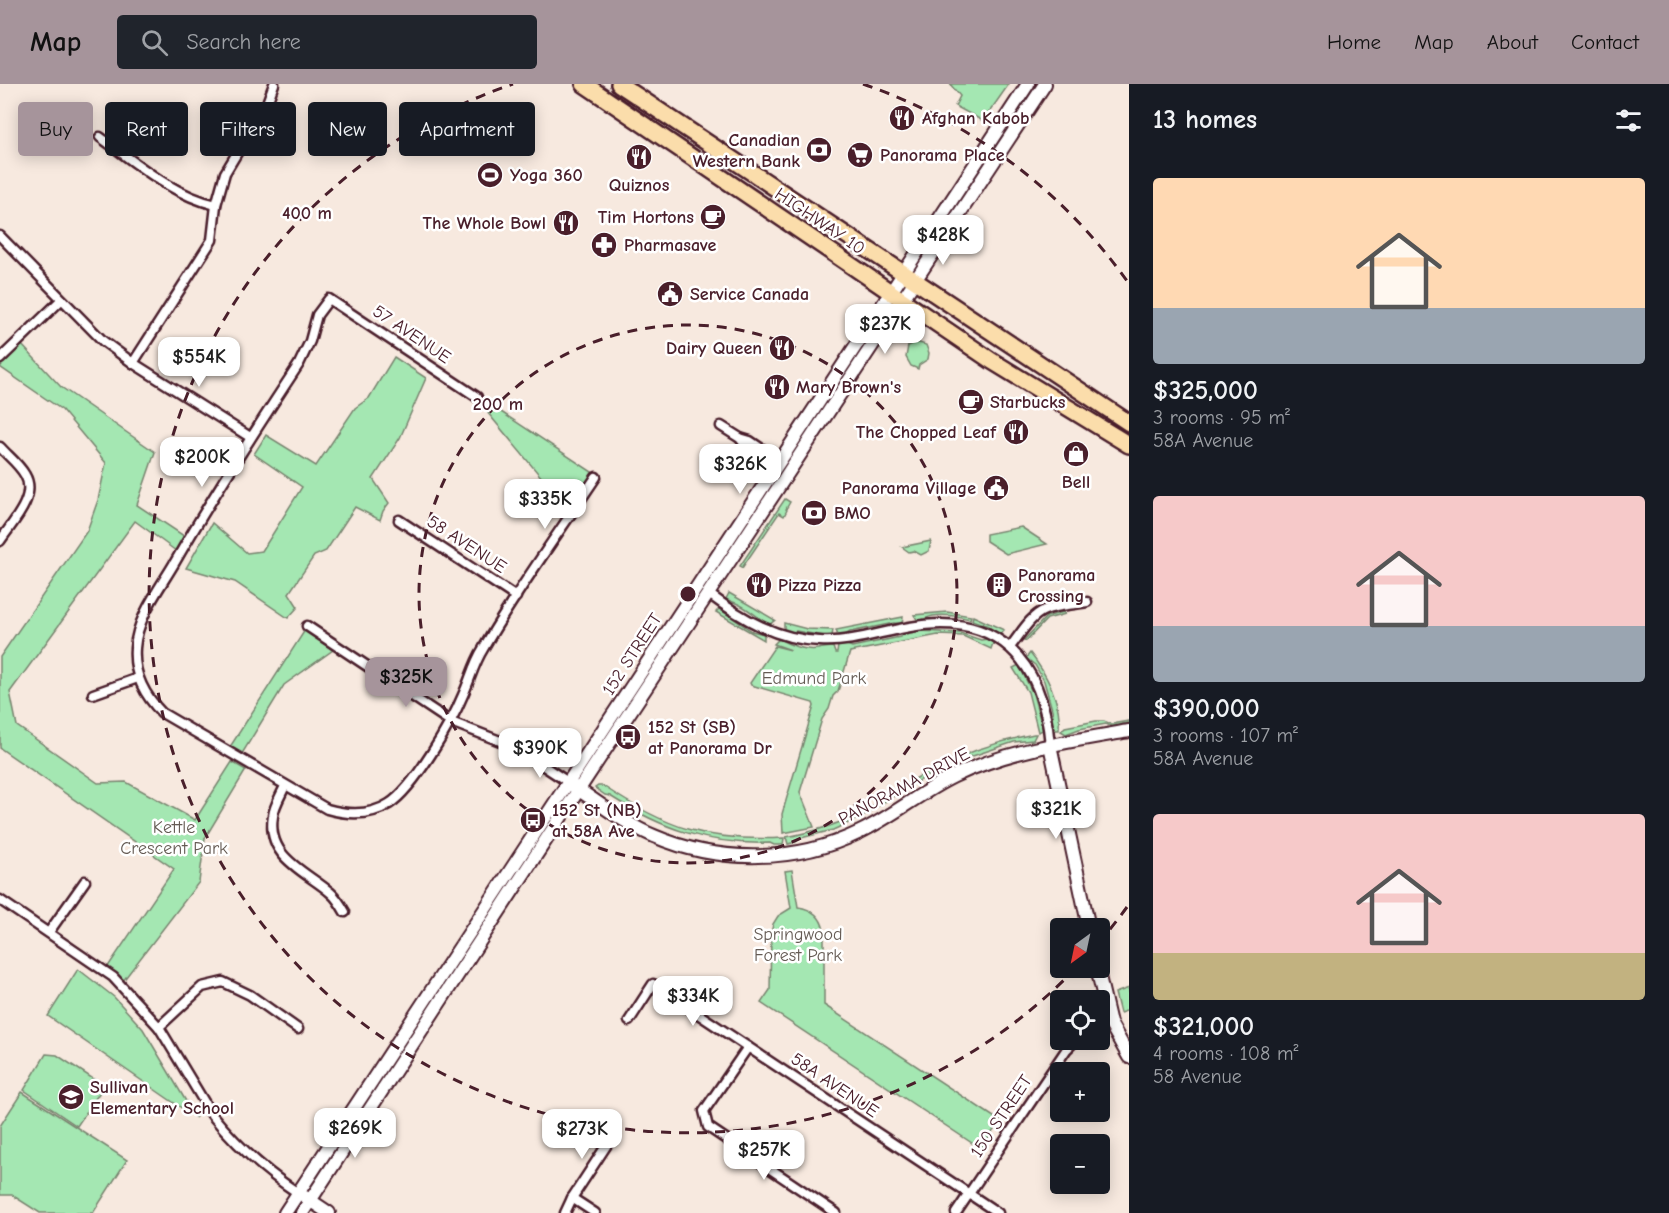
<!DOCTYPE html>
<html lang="en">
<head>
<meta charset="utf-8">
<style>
	:root { --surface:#171b24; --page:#20242c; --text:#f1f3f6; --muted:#9ea1a6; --accent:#a6949b }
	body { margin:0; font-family:"Comic Neue",sans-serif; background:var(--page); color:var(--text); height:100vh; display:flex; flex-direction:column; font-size:22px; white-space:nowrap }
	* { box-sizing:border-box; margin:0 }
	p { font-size:20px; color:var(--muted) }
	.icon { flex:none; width:33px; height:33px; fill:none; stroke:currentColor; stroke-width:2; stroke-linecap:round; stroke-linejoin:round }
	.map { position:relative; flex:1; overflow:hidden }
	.sheet { display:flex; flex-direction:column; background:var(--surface); width:540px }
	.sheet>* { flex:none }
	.guide { position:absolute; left:18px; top:18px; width:570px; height:54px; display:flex; gap:12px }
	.needle { width:39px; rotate:213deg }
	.controls { position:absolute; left:1050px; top:834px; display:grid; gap:12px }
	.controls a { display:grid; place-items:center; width:60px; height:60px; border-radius:6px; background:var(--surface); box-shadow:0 3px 15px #0003; font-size:30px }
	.price { position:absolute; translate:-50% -51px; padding:0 14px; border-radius:12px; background:#fff; color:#222; font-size:20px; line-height:39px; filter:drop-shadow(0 2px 3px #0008) }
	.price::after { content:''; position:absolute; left:50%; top:36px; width:18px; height:14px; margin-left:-9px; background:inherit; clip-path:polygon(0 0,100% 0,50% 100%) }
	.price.on { background:var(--accent); color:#111 }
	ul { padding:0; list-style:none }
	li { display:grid; align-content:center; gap:12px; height:318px; padding:0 24px }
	li span { display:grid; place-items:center; height:186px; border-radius:6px; color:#555 }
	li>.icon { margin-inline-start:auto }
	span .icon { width:108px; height:108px; fill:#fffc; stroke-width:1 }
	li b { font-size:26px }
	h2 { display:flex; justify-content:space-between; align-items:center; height:72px; padding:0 24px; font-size:26px }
	.chip { padding:0 21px; border-radius:6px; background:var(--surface); box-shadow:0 3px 15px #0003; font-size:21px; line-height:54px }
	.chip.on { background:var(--accent); color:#111 }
	header { display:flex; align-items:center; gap:36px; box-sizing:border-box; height:84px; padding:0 30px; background:var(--accent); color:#111 }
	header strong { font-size:28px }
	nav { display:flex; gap:33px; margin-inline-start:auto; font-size:21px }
	.search { width:420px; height:54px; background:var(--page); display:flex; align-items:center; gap:15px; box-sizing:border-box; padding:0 21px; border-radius:6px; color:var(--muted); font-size:22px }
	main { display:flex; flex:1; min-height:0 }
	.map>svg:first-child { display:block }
	.green { fill:#a4e7b2; stroke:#77836e; stroke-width:1.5 }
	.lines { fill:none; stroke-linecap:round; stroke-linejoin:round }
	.street-casing { stroke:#4a1f2b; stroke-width:13 }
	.secondary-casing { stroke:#4a1f2b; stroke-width:16 }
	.highway-casing { stroke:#4a1f2b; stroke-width:20 }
	.street { stroke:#fff; stroke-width:8 }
	.secondary { stroke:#fff; stroke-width:12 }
	.highway { stroke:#fbddab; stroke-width:15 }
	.ring { fill:none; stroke:#4a1f2b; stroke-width:3; stroke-dasharray:10 8 }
	.labels { text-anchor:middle; stroke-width:5; stroke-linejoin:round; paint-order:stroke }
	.poi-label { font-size:18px; font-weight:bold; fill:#4a1f2b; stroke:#fff; text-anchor:start }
	.street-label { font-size:18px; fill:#4a1f2b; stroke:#fff }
	.park-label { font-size:18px; fill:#655b54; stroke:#fff }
	.centre { fill:#4a1f2b; stroke:#fff; stroke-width:3 }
	.ring-label { font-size:18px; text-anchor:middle; font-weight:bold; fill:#4a1f2b; stroke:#fff; stroke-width:5; stroke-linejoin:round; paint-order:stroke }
</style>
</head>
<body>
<header>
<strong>Map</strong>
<div class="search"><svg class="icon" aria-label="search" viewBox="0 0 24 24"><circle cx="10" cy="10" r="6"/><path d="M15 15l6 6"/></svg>Search here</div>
<nav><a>Home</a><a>Map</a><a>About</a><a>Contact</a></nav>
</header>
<main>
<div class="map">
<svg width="1129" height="1129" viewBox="0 0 1129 1129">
	<rect width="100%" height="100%" fill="#f7e9df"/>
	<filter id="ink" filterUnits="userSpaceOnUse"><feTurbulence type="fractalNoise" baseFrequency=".0167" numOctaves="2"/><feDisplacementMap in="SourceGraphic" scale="12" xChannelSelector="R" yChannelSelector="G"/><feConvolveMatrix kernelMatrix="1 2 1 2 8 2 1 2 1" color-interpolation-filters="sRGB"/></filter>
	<g filter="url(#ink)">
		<g class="green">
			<polygon points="950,0 1009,0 983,37 955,22 960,12"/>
			<polygon points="916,258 926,261 929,269 928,275 919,281 918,285 911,282 906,273 908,262"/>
			<polygon points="21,260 61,303 155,368 137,421 184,452 176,467 135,437 10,608 17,642 98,699 126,698 195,736 232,678 246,686 205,754 199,798 123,897 107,884 174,785 0,664 0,573 87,447 98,416 106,379 62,326 0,283"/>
			<polygon points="394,273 426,294 400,354 373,395 389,419 383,427 380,436 355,423 326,467 314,472 289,509 298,523 288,534 235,498 186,484 212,439 247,469 262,467 302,403 254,370 266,351 316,382 355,324 369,314"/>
			<polygon points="492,322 595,390 575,419 542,394 487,328"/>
			<polygon points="785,415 790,418 786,425 787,426 784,432 779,429 742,484 740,482"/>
			<polygon points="1021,443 1047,460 1006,470 986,457 986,450"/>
			<polygon points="931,457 929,467 921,471 914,467 909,468 902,463"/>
			<path d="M729,509l46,27 -6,5c-9,-6 -19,-15 -29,-20 -5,-3 -9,-3 -14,-6z"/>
			<polygon points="719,525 752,547 764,550 764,556 716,528"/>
			<path d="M947,528l24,4 -1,3c-12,-3 -25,-5 -37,-3 -6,1 -9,4 -15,5l-4,-6z"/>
			<polygon points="1063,528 1065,530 1047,535 1026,557 1024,556 1046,533"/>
			<polygon points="973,532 1004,546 999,551 988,542 972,536"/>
			<polygon points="903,533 902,540 894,539 850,548 845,551 838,552 836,546"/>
			<polygon points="784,539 807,545 833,546 832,552 829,553 796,547 792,548 784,546"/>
			<polygon points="305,546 333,566 284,601 240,673 228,666"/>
			<path d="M920,547l40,2 21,7 6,-1 6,4 -2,6 -28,-13 -25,-1 -88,17 -12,39 -5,5 -4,13 -7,10 -22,73 14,35 -31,6 -1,-19 32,-108 -1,-3 -62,-18 -1,-2 25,-37 16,4 -17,-6 5,-5c11,6 26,12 39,10 5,-1 9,-2 15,-2l2,6h2l1,-7 9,-1 5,2 48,-10 4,-3z"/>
			<path d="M1030,569c16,20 32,50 29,77h-5c-2,-6 -3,-11 -1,-17l-9,-32 -9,-16 -9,-7z"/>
			<polygon points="1019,581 1033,610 1043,646 1038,648 1028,608 1013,584"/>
			<polygon points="1096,637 1104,637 1111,640 1129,637 1129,639 1111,642 1106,640 1079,645 1066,650 1061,647 1065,643"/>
			<path d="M1034,650h2l-3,6 -19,2 -59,20 -44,23 -52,33 -26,12 -32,8 -5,4 -8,2 -2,-7c27,-5 54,-13 78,-26 24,-14 46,-31 71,-43 31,-16 64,-27 99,-34z"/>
			<path d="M598,702h5c63,42 104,56 181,52l-1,7h-9l-4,-2c-62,2 -108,-14 -160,-47l-5,-1 -10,-7z"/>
			<path d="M792,786l6,37c14,2 23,9 26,23v75l176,116 -19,28 -220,-146 9,-13 1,-56 2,-10 5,-8 13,-8 -6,-37z"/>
			<polygon points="78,885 114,913 143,945 196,1034 48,932"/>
			<polygon points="1129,904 1129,926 1120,929 1115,909"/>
			<polygon points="46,970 57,971 104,1002 77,1042 24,1006"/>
			<polygon points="22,1008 127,1076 93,1129 40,1129 12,1111 0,1111 0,1042"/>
		</g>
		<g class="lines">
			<g class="street-casing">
				<g id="street">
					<path d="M100,53c36,26 72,58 116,68"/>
					<polyline points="0,152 103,257 133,279 250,353"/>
					<polyline points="0,275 61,216"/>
					<polyline points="133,279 212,156 216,121 225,89 267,19 274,0"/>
					<path d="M477,313l-148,-98 -12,16 -7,26 -11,23c-43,65 -85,130 -124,198 -15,26 -38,55 -40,86 -2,26 9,47 27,65l165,96c21,6 43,7 62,-5 25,-16 62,-80 74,-109 7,-15 11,-32 20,-46 34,-59 75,-115 113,-172"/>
					<polyline points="721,342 740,354 750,357 780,377"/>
					<path d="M740,354c11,18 26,16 30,39"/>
					<path d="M0,363c8,9 19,17 25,28 13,22 -14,49 -25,66"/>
					<polyline points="399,436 516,513"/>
					<path d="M709,510c33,25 69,46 111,47 31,2 60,-9 90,-14 88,-16 133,34 140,118"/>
					<polyline points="307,542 451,638 513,662 568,698"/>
					<path d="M1010,563c10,-12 20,-31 35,-37 12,-5 29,-5 42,-8"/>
					<polyline points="93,610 138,594"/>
					<path d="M285,702c-4,9 -11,20 -12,30 -7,42 33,55 58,77 6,5 10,12 14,19"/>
					<path d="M0,816l113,77 46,50 53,88c25,31 53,56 86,78"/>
					<polyline points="49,848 85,797"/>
					<polyline points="629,937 653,900 998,1129"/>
					<polyline points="159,943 202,903 223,898 250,911 298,945"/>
					<polyline points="748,963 704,1027 708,1043 836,1129"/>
					<polyline points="572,1114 595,1129"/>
					<polyline points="565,1129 572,1114 612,1053"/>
					<polyline points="956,1129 1066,966 1076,956"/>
				</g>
			</g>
			<g class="secondary-casing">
				<g id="secondary">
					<polyline points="1050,661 1089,844"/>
					<path d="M573,702c26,17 52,38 81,50 65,28 143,27 206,-4 33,-16 61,-40 94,-56 55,-26 116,-35 175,-45"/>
					<polyline points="1097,884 1110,939 1129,973"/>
					<polyline points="305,1113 329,1129"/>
					<polyline points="285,1129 1028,0"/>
					<polyline points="302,1129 585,696 1045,0"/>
				</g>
			</g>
			<g class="highway-casing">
				<g id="highway">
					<polyline points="584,0 992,277 1129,361"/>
					<polyline points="619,0 1129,339"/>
				</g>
			</g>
			<use href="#street" class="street"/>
			<use href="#secondary" class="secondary"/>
			<use href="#highway" class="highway"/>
		</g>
	</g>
	<g class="ring">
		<circle cx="688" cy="510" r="269"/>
		<path d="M1127 823A539 539 0 0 1 1101 856M1076 884A539 539 0 1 1 513 0M863 0A539 539 0 0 1 1127 197"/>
	</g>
	<defs>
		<g id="restaurant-disc" transform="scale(1.35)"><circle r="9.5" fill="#4a1f2b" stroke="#fff"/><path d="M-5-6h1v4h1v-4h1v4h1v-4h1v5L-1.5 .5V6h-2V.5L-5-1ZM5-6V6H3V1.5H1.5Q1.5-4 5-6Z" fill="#fff"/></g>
		<g id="bank-disc" transform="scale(1.35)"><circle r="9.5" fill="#4a1f2b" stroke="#fff"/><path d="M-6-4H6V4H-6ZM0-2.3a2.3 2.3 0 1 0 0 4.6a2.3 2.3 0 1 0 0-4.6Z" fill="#fff"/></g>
		<g id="supermarket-disc" transform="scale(1.35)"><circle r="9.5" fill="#4a1f2b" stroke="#fff"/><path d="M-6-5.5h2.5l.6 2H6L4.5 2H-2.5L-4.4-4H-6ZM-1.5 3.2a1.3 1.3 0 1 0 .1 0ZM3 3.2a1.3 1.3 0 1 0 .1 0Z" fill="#fff"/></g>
		<g id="stadium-disc" transform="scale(1.35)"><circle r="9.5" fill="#4a1f2b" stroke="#fff"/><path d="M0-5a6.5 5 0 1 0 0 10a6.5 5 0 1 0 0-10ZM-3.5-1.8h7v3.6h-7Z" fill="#fff"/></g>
		<g id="cafe-disc" transform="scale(1.35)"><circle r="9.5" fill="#4a1f2b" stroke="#fff"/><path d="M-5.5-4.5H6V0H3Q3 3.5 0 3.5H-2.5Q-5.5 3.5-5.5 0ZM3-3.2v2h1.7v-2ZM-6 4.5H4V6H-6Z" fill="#fff"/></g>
		<g id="pharmacy-disc" transform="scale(1.35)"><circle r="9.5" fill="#4a1f2b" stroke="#fff"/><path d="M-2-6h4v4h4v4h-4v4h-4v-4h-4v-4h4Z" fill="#fff"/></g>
		<g id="civic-disc" transform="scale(1.35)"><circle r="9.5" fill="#4a1f2b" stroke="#fff"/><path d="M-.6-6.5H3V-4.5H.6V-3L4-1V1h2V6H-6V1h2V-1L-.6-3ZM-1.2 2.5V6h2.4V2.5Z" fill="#fff"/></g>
		<g id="shop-disc" transform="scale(1.35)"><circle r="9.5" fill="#4a1f2b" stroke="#fff"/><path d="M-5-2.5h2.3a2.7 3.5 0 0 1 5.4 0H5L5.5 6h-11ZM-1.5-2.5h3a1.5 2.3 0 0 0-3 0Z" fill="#fff"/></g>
		<g id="building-disc" transform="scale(1.35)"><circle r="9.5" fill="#4a1f2b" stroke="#fff"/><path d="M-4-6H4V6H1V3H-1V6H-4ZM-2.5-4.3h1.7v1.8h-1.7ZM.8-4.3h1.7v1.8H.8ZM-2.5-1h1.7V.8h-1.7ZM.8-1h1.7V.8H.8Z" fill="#fff"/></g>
		<g id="bus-disc" transform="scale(1.35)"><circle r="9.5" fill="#4a1f2b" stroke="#fff"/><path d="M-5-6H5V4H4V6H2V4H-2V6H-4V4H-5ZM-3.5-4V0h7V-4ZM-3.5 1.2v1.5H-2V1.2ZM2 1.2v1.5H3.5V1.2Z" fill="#fff"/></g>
		<g id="school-disc" transform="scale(1.35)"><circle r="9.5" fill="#4a1f2b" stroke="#fff"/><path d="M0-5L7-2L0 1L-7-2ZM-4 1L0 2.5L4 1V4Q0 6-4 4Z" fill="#fff"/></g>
	</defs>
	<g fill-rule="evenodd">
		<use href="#restaurant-disc" x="902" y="34"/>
		<use href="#bank-disc" x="819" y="66"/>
		<use href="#supermarket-disc" x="860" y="71"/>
		<use href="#restaurant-disc" x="639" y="73"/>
		<use href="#stadium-disc" x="490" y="91"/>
		<use href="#cafe-disc" x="713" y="133"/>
		<use href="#restaurant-disc" x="566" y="139"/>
		<use href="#pharmacy-disc" x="604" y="161"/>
		<use href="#civic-disc" x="670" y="210"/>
		<use href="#restaurant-disc" x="782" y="264"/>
		<use href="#restaurant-disc" x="777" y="303"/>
		<use href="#cafe-disc" x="971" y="318"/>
		<use href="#restaurant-disc" x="1016" y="348"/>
		<use href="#shop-disc" x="1076" y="370"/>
		<use href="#civic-disc" x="996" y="404"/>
		<use href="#bank-disc" x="814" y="429"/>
		<use href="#restaurant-disc" x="759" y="501"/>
		<use href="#building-disc" x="999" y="501"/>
		<use href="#bus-disc" x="628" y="653"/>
		<use href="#bus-disc" x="533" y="736"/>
		<use href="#school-disc" x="71" y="1013"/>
	</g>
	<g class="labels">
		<g class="poi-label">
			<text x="922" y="40">Afghan Kabob</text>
			<text x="800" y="62" text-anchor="end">Canadian<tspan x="800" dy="21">Western Bank</tspan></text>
			<text x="880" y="77">Panorama Place</text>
			<text x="510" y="97">Yoga 360</text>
			<text x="639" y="107" text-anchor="middle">Quiznos</text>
			<text x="694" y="139" text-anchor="end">Tim Hortons</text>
			<text x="546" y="145" text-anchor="end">The Whole Bowl</text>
			<text x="624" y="167">Pharmasave</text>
			<text x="690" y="216">Service Canada</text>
			<text x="762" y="270" text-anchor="end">Dairy Queen</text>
			<text x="796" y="309">Mary Brown's</text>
			<text x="990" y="324">Starbucks</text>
			<text x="996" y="354" text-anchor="end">The Chopped Leaf</text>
			<text x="1076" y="404" text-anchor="middle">Bell</text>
			<text x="976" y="410" text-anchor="end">Panorama Village</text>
			<text x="834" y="435">BMO</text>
			<text x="1018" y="497">Panorama<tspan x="1018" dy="21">Crossing</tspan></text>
			<text x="778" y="507">Pizza Pizza</text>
			<text x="648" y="649">152 St (SB)<tspan x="648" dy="21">at Panorama Dr</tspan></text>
			<text x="552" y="732">152 St (NB)<tspan x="552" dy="21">at 58A Ave</tspan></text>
			<text x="90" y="1009">Sullivan<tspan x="90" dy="21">Elementary School</tspan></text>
		</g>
		<g class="street-label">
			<text transform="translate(820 137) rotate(34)" y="6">HIGHWAY 10</text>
			<text transform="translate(412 250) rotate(34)" y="6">57 AVENUE</text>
			<text transform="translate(467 460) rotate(33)" y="6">58 AVENUE</text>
			<text transform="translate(632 570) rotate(-57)" y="6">152 STREET</text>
			<text transform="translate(904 702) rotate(-28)" y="6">PANORAMA DRIVE</text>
			<text transform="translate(835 1001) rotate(34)" y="6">58A AVENUE</text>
			<text transform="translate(1001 1032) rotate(-56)" y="6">150 STREET</text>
		</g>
		<g class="park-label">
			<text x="814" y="600">Edmund Park</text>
			<text x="174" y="749">Kettle<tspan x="174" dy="21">Crescent Park</tspan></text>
			<text x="798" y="856">Springwood<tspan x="798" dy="21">Forest Park</tspan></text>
		</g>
	</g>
	<circle cx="688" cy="510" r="9" class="centre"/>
	<g class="ring-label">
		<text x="307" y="135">400 m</text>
		<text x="498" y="326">200 m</text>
	</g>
</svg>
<div class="controls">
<a><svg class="needle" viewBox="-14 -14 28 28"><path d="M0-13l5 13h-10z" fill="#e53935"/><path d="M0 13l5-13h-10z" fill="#9ea1a6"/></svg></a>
<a><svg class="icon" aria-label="locate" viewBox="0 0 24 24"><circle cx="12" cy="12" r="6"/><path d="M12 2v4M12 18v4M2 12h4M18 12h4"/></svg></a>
<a>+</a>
<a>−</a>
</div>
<b class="price" style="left:943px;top:182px">$428K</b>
<b class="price" style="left:885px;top:271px">$237K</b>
<b class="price" style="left:199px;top:304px">$554K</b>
<b class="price" style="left:202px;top:404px">$200K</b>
<b class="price" style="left:740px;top:411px">$326K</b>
<b class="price" style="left:545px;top:446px">$335K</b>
<b class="price on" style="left:406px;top:624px">$325K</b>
<b class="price" style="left:540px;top:695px">$390K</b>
<b class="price" style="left:1056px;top:756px">$321K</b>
<b class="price" style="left:693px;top:943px">$334K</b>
<b class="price" style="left:355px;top:1075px">$269K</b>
<b class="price" style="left:582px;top:1076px">$273K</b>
<b class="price" style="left:764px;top:1097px">$257K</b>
<div class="guide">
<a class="chip on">Buy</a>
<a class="chip">Rent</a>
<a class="chip">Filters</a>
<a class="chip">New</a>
<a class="chip">Apartment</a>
</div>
</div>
<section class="sheet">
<h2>13 homes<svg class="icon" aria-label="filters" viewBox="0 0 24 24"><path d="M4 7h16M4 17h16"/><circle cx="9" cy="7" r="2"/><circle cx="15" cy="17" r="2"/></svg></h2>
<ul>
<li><span style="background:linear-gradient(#ffd9b3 70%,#9aa5b1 0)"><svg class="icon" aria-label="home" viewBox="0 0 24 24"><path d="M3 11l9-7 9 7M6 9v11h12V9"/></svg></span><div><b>$325,000</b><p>3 rooms · 95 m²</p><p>58A Avenue</p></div></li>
<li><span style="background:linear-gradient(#f6c9c9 70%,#9aa5b1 0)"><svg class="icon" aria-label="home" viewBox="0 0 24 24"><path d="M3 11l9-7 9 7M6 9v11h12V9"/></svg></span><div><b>$390,000</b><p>3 rooms · 107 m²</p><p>58A Avenue</p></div></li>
<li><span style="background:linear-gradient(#f6c9c9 75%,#c2b280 0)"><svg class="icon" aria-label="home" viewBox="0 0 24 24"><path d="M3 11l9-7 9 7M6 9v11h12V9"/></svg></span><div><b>$321,000</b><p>4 rooms · 108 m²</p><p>58 Avenue</p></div></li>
</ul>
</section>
</main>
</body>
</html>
